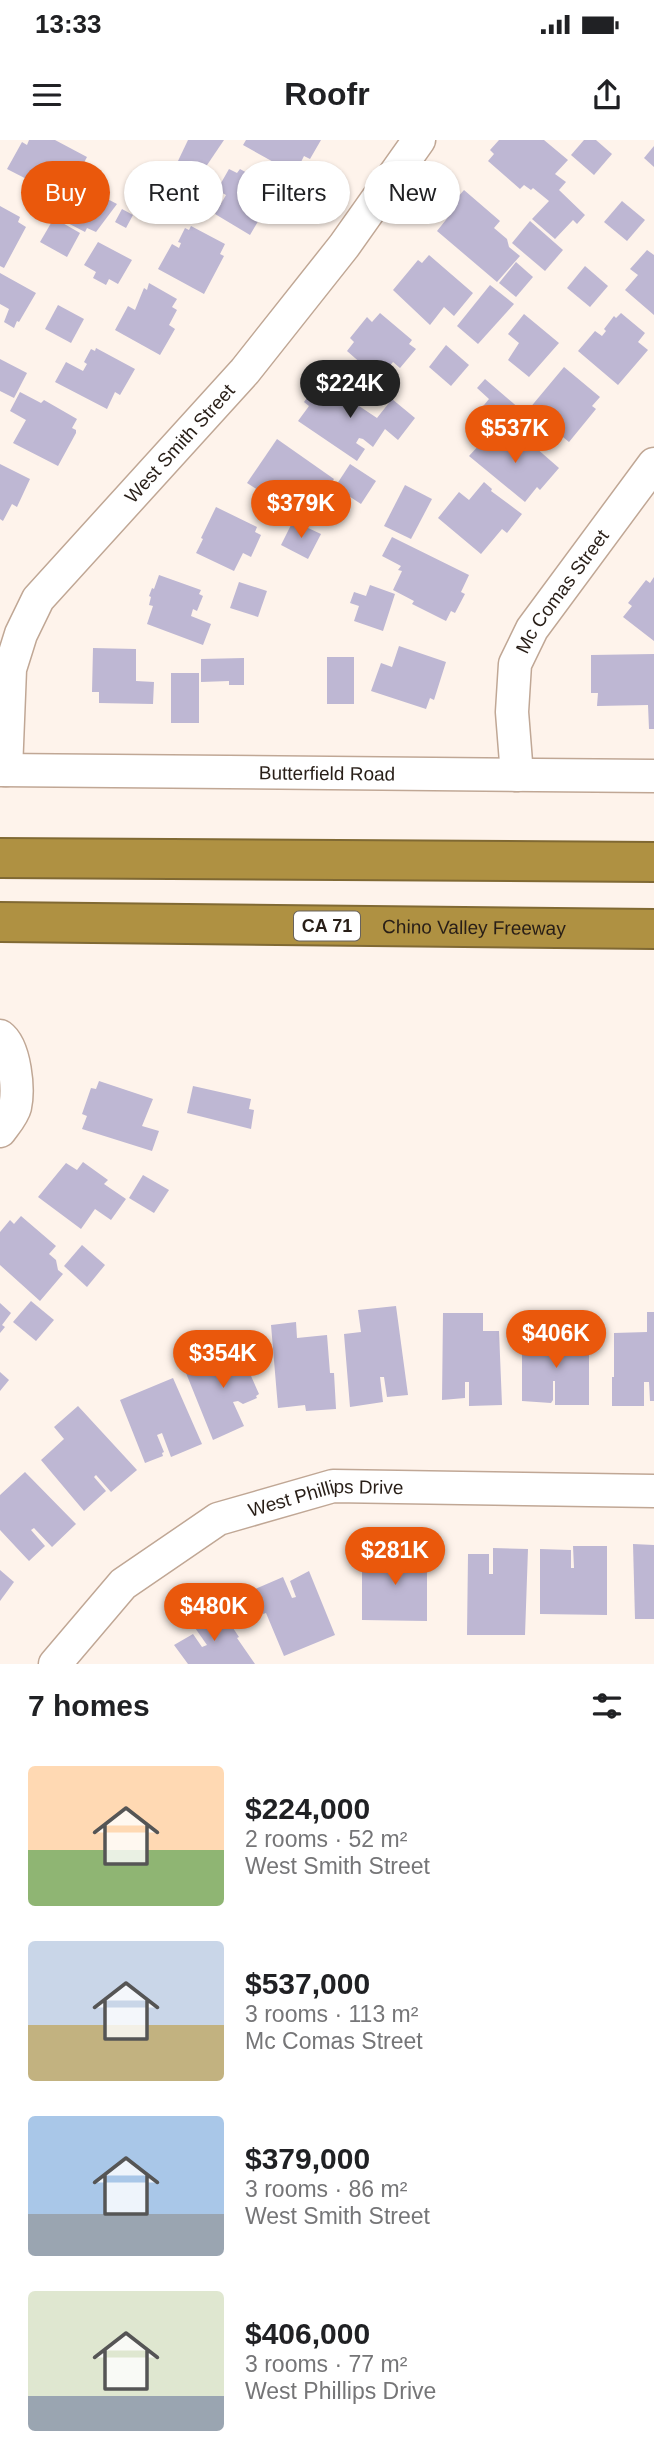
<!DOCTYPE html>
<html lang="en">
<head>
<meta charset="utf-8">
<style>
	:root { --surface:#fff; --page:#f2f2f2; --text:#202124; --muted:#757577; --accent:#ea580c }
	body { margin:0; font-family:Arial,sans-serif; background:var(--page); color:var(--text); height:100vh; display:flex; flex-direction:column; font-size:26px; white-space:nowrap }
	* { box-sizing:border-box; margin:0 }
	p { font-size:23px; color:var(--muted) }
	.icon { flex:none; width:38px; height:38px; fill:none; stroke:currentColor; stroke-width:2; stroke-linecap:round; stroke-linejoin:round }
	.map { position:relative; height:1524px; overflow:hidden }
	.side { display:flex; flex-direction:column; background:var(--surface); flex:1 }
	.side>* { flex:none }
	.hud { position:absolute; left:21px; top:21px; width:612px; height:63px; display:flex; gap:14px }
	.price { position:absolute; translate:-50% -60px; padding:0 16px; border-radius:24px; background:var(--accent); color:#fff; font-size:23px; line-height:46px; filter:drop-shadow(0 2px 4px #0008) }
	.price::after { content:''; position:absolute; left:50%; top:42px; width:21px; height:16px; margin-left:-10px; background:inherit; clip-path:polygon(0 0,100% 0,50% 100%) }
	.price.active { background:#222; color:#fff }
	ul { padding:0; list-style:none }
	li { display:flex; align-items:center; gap:21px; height:175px; padding:0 28px }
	li span { display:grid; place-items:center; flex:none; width:196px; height:140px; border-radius:7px; color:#555 }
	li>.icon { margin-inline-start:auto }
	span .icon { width:84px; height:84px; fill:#fffc; stroke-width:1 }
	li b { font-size:30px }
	h2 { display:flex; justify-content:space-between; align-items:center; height:84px; padding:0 28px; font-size:30px }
	.pill { padding:0 24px; border-radius:32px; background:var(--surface); box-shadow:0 2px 5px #0004; font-size:24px; line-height:63px }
	.pill.active { background:var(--accent); color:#fff }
	.status { display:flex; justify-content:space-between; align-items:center; height:49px; padding:0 35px; background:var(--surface); direction:ltr }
	.status svg { height:19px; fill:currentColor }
	header { display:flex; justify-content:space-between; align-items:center; height:91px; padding:0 28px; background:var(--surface); font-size:32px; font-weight:700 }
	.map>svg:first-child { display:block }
	.building { fill:#beb7d3 }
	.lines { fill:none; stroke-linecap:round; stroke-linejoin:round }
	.minor-casing { stroke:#c0a795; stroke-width:35 }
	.highway-casing { stroke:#806933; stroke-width:42 }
	.minor { stroke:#fff; stroke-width:32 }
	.highway { stroke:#af9142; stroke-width:38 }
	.labels { text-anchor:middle; stroke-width:6; stroke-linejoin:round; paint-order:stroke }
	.shield { fill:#fff; stroke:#68625d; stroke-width:2 }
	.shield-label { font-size:18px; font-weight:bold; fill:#281e17 }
	.street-label { font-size:19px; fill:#281e17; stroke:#fff }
</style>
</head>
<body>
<div class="status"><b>13:33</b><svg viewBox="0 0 49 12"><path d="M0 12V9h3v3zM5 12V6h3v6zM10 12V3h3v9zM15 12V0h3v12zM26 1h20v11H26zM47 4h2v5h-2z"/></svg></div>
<header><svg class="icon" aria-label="menu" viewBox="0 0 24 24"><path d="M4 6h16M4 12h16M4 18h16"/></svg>Roofr<svg class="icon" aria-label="share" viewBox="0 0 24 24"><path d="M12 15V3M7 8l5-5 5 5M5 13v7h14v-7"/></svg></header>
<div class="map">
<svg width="654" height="1524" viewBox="0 0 654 1524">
	<rect width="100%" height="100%" fill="#fef3eb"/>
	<g class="building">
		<polygon points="29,0 55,0 87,17 78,34 83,37 79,44 117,64 96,92 87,88 85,92 58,78 71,53 53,44 50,51 7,29 22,2 27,5"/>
		<polygon points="188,0 224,0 201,34 178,21"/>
		<polygon points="246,0 321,0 310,19 304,16 295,34 243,5"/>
		<polygon points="499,0 544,0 568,20 555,34 566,42 559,50 585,75 577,84 573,80 555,99 532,79 549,61 533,48 531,50 524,45 520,49 488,21 494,14 490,10"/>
		<polygon points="584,0 596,0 612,14 594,35 571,15"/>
		<polygon points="654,6 654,27 644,18"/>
		<polygon points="229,29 237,33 240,29 277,50 269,63 273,66 265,81 260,78 250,95 215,74 226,55 217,50"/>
		<polygon points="150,44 176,59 163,84 135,69"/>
		<polygon points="464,50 500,81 494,88 507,99 509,107 520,116 497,142 437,91 449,76 444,73"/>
		<polygon points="622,61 645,80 627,101 604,82"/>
		<polygon points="0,66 20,77 18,82 26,87 4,128 0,126"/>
		<polygon points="122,69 133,75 126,88 115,82"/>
		<polygon points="54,78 80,93 67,117 40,102"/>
		<polygon points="530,81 563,110 545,131 512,103"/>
		<polygon points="191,86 225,104 220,114 224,116 204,154 158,129 172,104 179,108 181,103 178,102 185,88 189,90"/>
		<polygon points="98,102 132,120 118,144 109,139 106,145 93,138 96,132 84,125"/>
		<polygon points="647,110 654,115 654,175 625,150 638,135 630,129"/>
		<polygon points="429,115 473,153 454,176 444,167 430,185 393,150 418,120 422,123"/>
		<polygon points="516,122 533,137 516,157 499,143"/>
		<polygon points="585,126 608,146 590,167 567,148"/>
		<polygon points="0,133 36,153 19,182 17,181 14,188 4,182 9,169 0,164"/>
		<polygon points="149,143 177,159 172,167 177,170 169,185 175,189 160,215 115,190 128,166 135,170 144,148 147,150"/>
		<polygon points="490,145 514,164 478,204 457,186"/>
		<polygon points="58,165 84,179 71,203 45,189"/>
		<polygon points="380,173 412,200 409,204 416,209 400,228 393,222 379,239 347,211 354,202 350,198 367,177 372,182"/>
		<polygon points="621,173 645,193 638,202 648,210 618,245 578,211 595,191 602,196 606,191 604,189 614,176 616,178"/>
		<polygon points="524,174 559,203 529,237 508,220 519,203 508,194"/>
		<polygon points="446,205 469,225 451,246 429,227"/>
		<polygon points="96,208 135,229 120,255 115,252 107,269 55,242 66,222 83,231 87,224 84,222 91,209 95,211"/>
		<polygon points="0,219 27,233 14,258 0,251"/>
		<polygon points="564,227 600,257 592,266 596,269 569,302 529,269"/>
		<polygon points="326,239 358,261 356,264 377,278 392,259 415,278 398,300 385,289 373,307 363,299 359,298 356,303 365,309 357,321 298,281 309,266 304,262 316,245 321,248"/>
		<polygon points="485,239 520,269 502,291 479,271 489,259 477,248"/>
		<polygon points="20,252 41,263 44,260 77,279 72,288 76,290 76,293 58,326 13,303 26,280 10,271"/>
		<polygon points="492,291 514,309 522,300 525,303 527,300 559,328 540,350 537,347 525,362 469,316"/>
		<polygon points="277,299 334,339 305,380 247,343"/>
		<polygon points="0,324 30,339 17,367 12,364 3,381 0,379"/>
		<polygon points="350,324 376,341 361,364 335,347"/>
		<polygon points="484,342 492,349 491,351 522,374 507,393 502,389 481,414 438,378 459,352 469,360"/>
		<polygon points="405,345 432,359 411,399 384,386"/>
		<polygon points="216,367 257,387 255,392 261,395 251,417 243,413 234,431 196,413 203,399 201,398"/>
		<polygon points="293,381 321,394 308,419 281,405"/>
		<polygon points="392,397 469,435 461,452 465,454 455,473 451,471 446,481 412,464 414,461 393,450 402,431 398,430 401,426 382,416"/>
		<polygon points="159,435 201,450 199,454 203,456 197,471 193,469 191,476 211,484 203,505 147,484 153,466 149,465 151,457 149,456 152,448 154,449"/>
		<polygon points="654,437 654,501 623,477 632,466 628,463 646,440 650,443"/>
		<polygon points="239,442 267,451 258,477 230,468"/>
		<polygon points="370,445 395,454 383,491 354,481 359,466 350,463 354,452 366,456"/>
		<polygon points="399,506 446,522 434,560 430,558 426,569 371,551 381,523 392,527"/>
		<polygon points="93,508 136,509 136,541 154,542 153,564 99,563 99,552 92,552"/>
		<polygon points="654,514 654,589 649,589 648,565 597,566 598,553 591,553 591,515"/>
		<rect x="327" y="517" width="27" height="47"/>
		<polygon points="244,518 244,545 229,545 229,541 201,542 201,519"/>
		<rect x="171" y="533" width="28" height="50"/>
		<polygon points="99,941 153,959 142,986 159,991 152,1011 82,989 87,976 82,974 91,948 96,949"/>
		<polygon points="193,946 251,959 249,969 254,970 251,989 187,973"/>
		<polygon points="83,1022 108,1040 104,1044 126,1059 111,1080 95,1069 81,1089 38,1057 66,1023 77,1030"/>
		<polygon points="143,1035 169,1050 154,1073 129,1058"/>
		<polygon points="21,1076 56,1106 49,1114 56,1120 58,1130 63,1134 40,1161 0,1125 0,1092 10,1080 14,1084"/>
		<polygon points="82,1105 105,1125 87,1147 64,1126"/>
		<polygon points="31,1161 54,1180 36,1201 13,1182"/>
		<polygon points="0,1163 11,1173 2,1185 5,1187 0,1193"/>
		<polygon points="396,1166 408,1255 387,1257 384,1237 380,1237 383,1262 350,1267 344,1194 361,1192 358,1170"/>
		<polygon points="647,1172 654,1172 654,1261 650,1261 649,1242 644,1242 644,1266 612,1266 612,1237 614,1237 614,1193 647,1192"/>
		<polygon points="443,1173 483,1173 483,1191 499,1191 502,1265 469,1266 469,1242 465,1242 465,1258 442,1260"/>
		<polygon points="296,1182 297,1198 327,1195 330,1233 334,1233 336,1269 306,1271 305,1265 278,1268 271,1185"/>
		<polygon points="522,1196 589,1196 589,1265 555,1265 555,1241 553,1241 553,1260 551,1263 522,1261"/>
		<polygon points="241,1202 245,1209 240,1211 259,1254 256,1256 257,1258 243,1264 238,1261 233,1262 244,1286 213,1300 186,1233 214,1221 211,1215"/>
		<polygon points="0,1232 9,1240 0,1251"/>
		<polygon points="173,1238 202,1304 171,1317 162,1293 157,1295 164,1312 162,1313 163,1316 145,1323 120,1260"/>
		<polygon points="78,1266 137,1330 111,1352 96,1335 94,1337 106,1351 84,1371 41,1320 64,1299 54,1287"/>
		<polygon points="25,1332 76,1384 52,1407 34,1388 31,1390 45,1406 29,1421 0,1390 0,1355"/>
		<polygon points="633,1404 654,1405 654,1479 635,1479"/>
		<polygon points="573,1406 607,1406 607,1475 540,1474 540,1409 571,1410 571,1428 574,1428"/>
		<polygon points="493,1408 528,1409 525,1495 467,1495 468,1414 489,1414 489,1434 493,1434"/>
		<polygon points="394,1411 427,1411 427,1481 362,1480 362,1414 391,1414 391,1433 394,1433"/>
		<polygon points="0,1430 14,1442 0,1461"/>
		<polygon points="309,1431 335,1495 284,1516 266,1473 263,1474 253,1450 283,1437 292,1458 296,1457 290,1441"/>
		<polygon points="219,1467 239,1497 237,1498 255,1524 188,1524 174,1505 193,1494 202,1507 207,1505 193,1485"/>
	</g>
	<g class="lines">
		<g class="minor-casing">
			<g id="minor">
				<path id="s1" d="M0,630l654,6"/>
				<path id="s2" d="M6,630l4,-101 11,-35 17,-35 207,-228 99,-125 75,-106"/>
				<path id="s3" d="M517,635l-5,-63 3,-48 17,-35 122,-165"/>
				<path d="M0,896c15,11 19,53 15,71 -2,8 -10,17 -15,24"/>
				<path id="s4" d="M55,1524l68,-80 95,-65 115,-33 321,5"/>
			</g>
		</g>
		<g class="highway-casing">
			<g id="highway">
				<polyline points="0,718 654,722"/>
				<path id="s5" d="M0,782l654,7"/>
			</g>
		</g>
		<use href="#minor" class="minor"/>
		<use href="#highway" class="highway"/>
	</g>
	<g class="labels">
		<rect class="shield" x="294" y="771.5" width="66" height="29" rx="5"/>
		<g class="shield-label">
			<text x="327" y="792">CA 71</text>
		</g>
		<g class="street-label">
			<text dy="7" stroke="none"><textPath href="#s2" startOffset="387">West Smith Street</textPath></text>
			<text dy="7" stroke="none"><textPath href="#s3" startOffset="198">Mc Comas Street</textPath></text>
			<text dy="7" stroke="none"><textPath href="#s1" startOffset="327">Butterfield Road</textPath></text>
			<text dy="7" stroke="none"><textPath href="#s5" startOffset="474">Chino Valley Freeway</textPath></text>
			<text dy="7" stroke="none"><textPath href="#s4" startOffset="331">West Phillips Drive</textPath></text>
		</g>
	</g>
</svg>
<b class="price active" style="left:350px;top:280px">$224K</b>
<b class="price" style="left:515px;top:325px">$537K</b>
<b class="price" style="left:301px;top:400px">$379K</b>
<b class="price" style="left:556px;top:1230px">$406K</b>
<b class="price" style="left:223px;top:1250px">$354K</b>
<b class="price" style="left:395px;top:1447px">$281K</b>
<b class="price" style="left:214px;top:1503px">$480K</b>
<div class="hud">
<a class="pill active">Buy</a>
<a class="pill">Rent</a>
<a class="pill">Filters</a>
<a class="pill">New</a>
</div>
</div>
<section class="side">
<h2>7 homes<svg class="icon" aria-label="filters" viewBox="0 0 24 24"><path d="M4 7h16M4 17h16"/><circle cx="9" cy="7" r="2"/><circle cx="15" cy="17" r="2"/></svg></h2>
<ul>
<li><span style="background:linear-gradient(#ffd9b3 60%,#8fb573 0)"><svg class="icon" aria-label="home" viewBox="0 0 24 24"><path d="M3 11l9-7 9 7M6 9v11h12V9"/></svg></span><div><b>$224,000</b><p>2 rooms · 52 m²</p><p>West Smith Street</p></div></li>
<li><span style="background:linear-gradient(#c9d6e8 60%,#c2b280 0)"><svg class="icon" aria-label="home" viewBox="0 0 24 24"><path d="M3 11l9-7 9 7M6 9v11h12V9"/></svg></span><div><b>$537,000</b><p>3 rooms · 113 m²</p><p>Mc Comas Street</p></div></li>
<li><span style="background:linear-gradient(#a9c7e8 70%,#9aa5b1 0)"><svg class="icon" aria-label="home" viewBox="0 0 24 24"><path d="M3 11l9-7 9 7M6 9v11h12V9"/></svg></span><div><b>$379,000</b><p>3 rooms · 86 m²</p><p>West Smith Street</p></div></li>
<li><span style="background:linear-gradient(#dfe7d0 75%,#9aa5b1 0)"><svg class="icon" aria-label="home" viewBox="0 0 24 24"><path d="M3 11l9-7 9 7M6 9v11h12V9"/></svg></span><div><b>$406,000</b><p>3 rooms · 77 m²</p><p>West Phillips Drive</p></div></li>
</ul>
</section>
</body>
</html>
